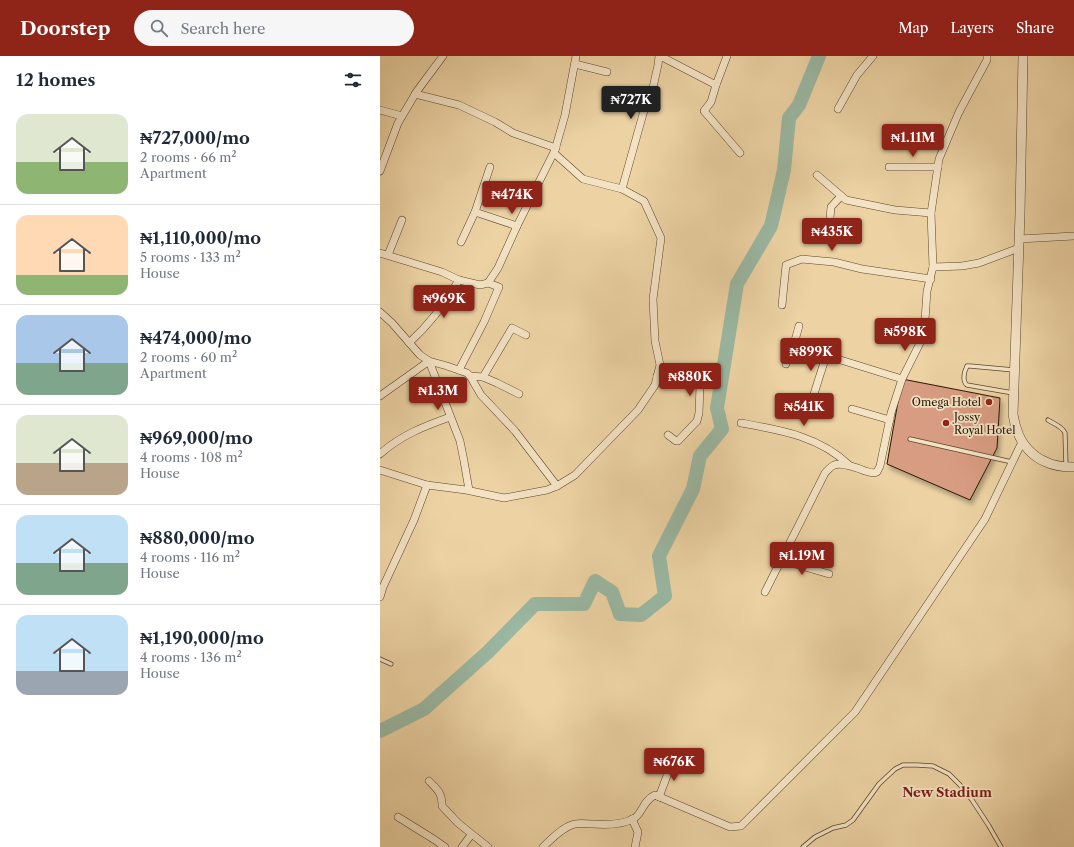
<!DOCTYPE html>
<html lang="en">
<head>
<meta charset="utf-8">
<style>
	:root { --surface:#fff; --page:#f6f6f7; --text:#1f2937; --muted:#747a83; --line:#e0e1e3; --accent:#8f2418 }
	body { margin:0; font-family:"Libre Caslon Text",serif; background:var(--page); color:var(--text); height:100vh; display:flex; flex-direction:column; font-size:15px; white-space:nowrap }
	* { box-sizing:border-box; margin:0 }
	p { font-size:13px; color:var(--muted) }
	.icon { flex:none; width:22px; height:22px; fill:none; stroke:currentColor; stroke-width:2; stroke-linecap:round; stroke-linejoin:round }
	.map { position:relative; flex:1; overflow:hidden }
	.side { display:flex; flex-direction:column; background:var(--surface); width:380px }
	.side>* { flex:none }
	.price { position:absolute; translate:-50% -34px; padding:0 9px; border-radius:4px; background:var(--accent); color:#fff; font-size:13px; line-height:26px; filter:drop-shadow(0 1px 2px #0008) }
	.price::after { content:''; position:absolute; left:50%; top:24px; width:12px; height:9px; margin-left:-6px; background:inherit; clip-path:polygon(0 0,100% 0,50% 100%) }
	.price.selected { background:#222; color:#fff }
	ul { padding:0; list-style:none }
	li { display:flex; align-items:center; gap:12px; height:100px; padding:0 16px }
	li+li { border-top:1px solid var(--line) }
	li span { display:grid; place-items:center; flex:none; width:112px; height:80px; border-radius:12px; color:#555 }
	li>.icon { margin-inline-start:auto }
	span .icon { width:48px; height:48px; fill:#fffc; stroke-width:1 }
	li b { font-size:17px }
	h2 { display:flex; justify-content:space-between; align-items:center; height:48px; padding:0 16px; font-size:17px }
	header { display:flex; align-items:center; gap:24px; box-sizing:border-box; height:56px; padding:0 20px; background:var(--accent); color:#fff }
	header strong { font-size:19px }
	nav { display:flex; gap:22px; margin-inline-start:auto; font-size:14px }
	.search { width:280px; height:36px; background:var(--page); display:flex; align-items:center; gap:10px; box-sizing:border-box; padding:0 14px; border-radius:22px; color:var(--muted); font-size:15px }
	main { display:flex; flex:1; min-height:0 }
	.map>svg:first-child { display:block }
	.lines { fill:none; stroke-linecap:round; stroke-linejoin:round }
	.river { stroke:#9ab8a3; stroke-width:14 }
	.building { fill:#d89c82; stroke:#281702; filter:url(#shadow) }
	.service-casing { stroke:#59462a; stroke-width:5 }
	.minor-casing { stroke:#59462a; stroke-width:8 }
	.tertiary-casing { stroke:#59462a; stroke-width:10 }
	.service { stroke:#f3e2c4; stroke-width:3.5 }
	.minor { stroke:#f3e2c4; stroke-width:7 }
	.tertiary { stroke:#f3e2c4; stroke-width:9 }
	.poi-dot { fill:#8f2418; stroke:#f3e2c4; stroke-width:1.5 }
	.labels { text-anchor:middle; stroke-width:3.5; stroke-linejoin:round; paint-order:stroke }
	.poi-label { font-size:11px; fill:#281702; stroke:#f3e2c4; text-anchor:end }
	.quarter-label { font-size:13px; font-weight:bold; fill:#7a1f14; stroke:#f3e2c4 }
</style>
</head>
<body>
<header>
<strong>Doorstep</strong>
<div class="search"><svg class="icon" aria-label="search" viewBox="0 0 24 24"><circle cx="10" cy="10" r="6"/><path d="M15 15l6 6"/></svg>Search here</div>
<nav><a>Map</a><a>Layers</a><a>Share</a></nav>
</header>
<main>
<section class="side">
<h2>12 homes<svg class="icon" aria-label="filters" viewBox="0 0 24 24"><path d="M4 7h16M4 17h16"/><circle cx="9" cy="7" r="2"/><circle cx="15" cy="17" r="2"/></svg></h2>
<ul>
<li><span style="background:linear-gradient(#dfe7d0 60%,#8fb573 0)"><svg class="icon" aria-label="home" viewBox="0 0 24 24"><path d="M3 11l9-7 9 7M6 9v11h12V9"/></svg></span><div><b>₦727,000/mo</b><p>2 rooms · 66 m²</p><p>Apartment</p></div></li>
<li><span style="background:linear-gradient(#ffd9b3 75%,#8fb573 0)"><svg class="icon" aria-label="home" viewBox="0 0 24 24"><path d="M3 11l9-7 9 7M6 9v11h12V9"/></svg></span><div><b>₦1,110,000/mo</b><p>5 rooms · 133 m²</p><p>House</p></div></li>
<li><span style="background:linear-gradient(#a9c7e8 60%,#7fa58c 0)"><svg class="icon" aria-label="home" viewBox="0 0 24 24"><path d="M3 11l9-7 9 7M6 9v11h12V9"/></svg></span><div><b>₦474,000/mo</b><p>2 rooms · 60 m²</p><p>Apartment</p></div></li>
<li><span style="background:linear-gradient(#dfe7d0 60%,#b9a48a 0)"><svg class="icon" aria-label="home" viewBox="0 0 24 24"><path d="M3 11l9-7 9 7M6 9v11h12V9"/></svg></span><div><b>₦969,000/mo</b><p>4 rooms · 108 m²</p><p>House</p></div></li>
<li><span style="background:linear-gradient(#bfe0f5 60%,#7fa58c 0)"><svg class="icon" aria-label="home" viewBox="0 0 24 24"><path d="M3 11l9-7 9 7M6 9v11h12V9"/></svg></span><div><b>₦880,000/mo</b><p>4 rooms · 116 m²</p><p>House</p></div></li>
<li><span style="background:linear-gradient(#bfe0f5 70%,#9aa5b1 0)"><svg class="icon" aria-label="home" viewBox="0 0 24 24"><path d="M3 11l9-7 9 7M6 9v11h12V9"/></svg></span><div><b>₦1,190,000/mo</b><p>4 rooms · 136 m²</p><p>House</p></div></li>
</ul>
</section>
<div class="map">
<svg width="694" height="791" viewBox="0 0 694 791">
	<defs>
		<filter id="shadow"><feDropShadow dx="2.5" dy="4.5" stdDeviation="2" flood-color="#0004"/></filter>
	</defs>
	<rect width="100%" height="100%" fill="#edd3a4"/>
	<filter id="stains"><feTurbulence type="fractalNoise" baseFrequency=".005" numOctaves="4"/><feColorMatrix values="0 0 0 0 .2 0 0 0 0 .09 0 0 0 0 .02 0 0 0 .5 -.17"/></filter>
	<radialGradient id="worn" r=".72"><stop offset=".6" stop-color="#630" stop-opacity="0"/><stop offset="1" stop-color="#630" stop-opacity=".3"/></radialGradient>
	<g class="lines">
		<polyline class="river" points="0,675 44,653 108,596 155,548 204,548 215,525 232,536 240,558 261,559 285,540 279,500 313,433 320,400 342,373 337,352 357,228 391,170 404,114 409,62 419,49 439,0"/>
	</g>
	<polygon class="building" points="522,323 620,342 617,392 590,444 507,408"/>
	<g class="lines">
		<g class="service-casing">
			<g id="service">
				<path d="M633,337l-46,-8c-5,-4 -3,-13 0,-19h3l44,4"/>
				<path d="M668,364c6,4 14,6 17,13l1,33"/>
				<polyline points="530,383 632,406"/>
				<polyline points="0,603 11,608"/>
				<polyline points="423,791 435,781 453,772 466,769 473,764 499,728 515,713 523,709 537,709 553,710 569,718 580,729 592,744 609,770 621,791"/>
			</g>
		</g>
		<g class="minor-casing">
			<g id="minor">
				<polyline points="280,0 336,29 347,0"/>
				<polyline points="195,8 227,16"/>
				<polyline points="336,29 331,46 324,55 360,97"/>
				<polyline points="35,38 79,49 115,66 133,77 176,92"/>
				<polyline points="458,53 477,19 493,0"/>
				<polyline points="0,54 22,60"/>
				<polyline points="509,111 558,111"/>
				<polyline points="0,115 18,67 37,35 63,0"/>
				<polyline points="437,119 466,144 515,154 551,157"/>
				<polyline points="242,133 263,58 272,36 278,9 279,0"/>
				<polyline points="95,156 137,170"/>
				<polyline points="450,162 451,151 461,140"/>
				<polyline points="639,183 694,180"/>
				<polyline points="81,186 95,156 110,111"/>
				<polyline points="0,197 62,216 79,224 100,229 108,227 118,212 137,170 175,94 185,59 196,0"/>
				<polyline points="8,199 22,164"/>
				<polyline points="553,211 582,210 599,207 639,192"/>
				<polyline points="402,249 406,209 422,203 432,204 454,206 482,213 551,223"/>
				<polyline points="0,256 12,267 40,299 49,305 67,310 87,317 90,320 101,339 135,375 177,430"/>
				<path d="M29,287c21,-19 36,-39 50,-63"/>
				<polyline points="414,288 419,270"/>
				<polyline points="406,308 414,288 431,298 451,301 522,323"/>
				<polyline points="79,314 104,266 119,231 108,227"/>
				<polyline points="90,320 103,321 117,327 139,338"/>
				<polyline points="277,320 320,330 319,357 317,365 298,385 296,385 288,379"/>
				<polyline points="103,321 132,272 146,279"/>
				<polyline points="434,338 446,300"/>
				<polyline points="0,340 49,305 80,385 84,405 89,434"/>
				<polyline points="472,353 510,364"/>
				<path d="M361,367c39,7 78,13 108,42"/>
				<path d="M0,398c21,-19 45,-28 70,-37"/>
				<polyline points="0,414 47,429 86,434 124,442 167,434 177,430 195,419 258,354 275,329 280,309 275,285 273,243 281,182 264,145 242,133 203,123 174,97"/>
				<polyline points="401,504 449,518"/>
				<path d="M385,536l60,-119c3,-3 5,-6 9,-8 7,-3 24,3 31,6 5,1 7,3 12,1l3,-6 11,-53 11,-34 22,-44 3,-44 6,-24 -2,-54 8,-54 20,-47 28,-52v-4"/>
				<polyline points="0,541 3,531 34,464 47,429"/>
				<path d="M49,725c9,9 13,12 13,25l16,17 30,24"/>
				<polyline points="279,741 288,717 299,704"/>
				<polyline points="18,761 55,784 65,791"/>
				<polyline points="252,763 258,776 255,791"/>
				<polyline points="82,791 91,779"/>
				<path d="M163,791c8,-8 21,-21 32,-23 6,-1 12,0 18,0 13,1 28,1 40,-5 10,-5 9,-18 22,-24l75,32 11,-1 114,-114 130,-193 37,-77"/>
			</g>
		</g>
		<g class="tertiary-casing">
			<path id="tertiary" d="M643,0l-3,158 -7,200c1,6 2,11 4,16 4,14 16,27 29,32 8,4 19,5 28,5"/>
		</g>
		<use href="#service" class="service"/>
		<use href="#minor" class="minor"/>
		<use href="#tertiary" class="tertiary"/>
	</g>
	<g class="poi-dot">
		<circle cx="609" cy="346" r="4"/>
		<circle cx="566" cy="367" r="4"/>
	</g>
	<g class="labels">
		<g class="poi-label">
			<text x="601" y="350">Omega Hotel</text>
			<text x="574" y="365" text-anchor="start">Jossy<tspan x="574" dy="13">Royal Hotel</tspan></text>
		</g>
		<g class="quarter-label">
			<text x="567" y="741">New Stadium</text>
		</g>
	</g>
	<rect width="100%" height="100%" filter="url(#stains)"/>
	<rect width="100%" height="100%" fill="url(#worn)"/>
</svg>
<b class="price selected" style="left:251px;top:64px">₦727K</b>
<b class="price" style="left:533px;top:102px">₦1.11M</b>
<b class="price" style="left:132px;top:159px">₦474K</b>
<b class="price" style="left:452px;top:196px">₦435K</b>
<b class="price" style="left:64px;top:263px">₦969K</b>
<b class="price" style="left:525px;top:296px">₦598K</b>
<b class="price" style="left:431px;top:316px">₦899K</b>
<b class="price" style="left:310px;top:341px">₦880K</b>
<b class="price" style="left:58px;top:355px">₦1.3M</b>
<b class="price" style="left:424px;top:371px">₦541K</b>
<b class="price" style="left:422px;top:520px">₦1.19M</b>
<b class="price" style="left:294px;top:726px">₦676K</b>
</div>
</main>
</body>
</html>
